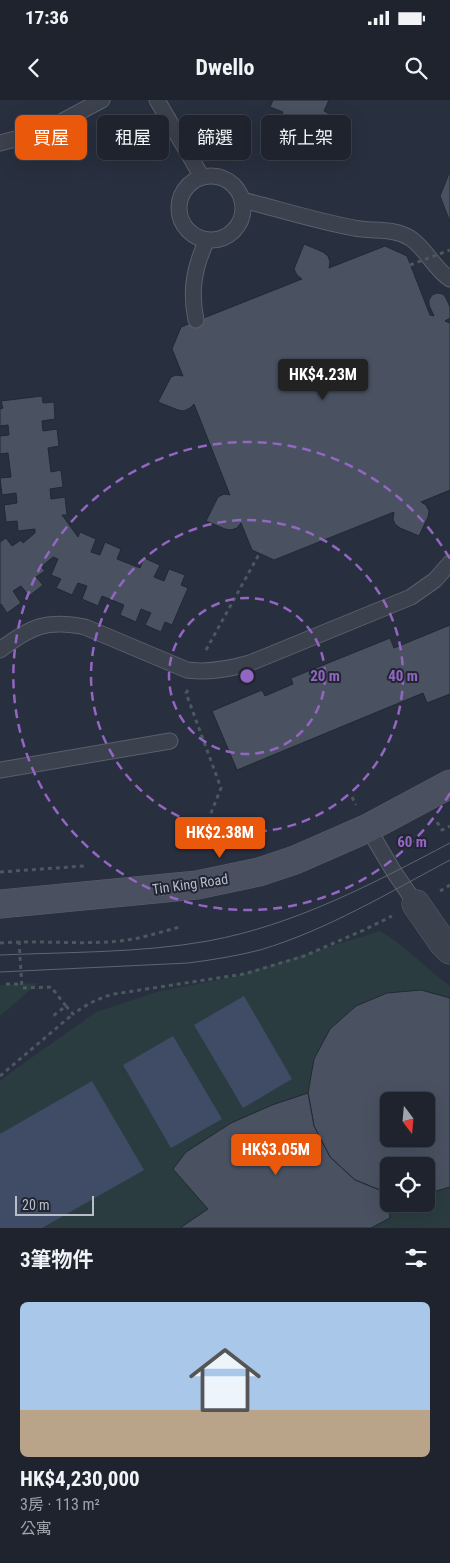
<!DOCTYPE html>
<html lang="zh-TW">
<head>
<meta charset="utf-8">
<style>
	:root { --surface:#1e232e; --page:#262b36; --text:#f1f3f6; --muted:#a1a4aa; --line:#3c404a; --accent:#ea580c }
	body { margin:0; font-family:"Roboto Condensed","Noto Sans TC",sans-serif; background:var(--page); color:var(--text); height:100vh; display:flex; flex-direction:column; font-size:19px; white-space:nowrap }
	* { box-sizing:border-box; margin:0 }
	p { font-size:16px; color:var(--muted) }
	.icon { flex:none; width:28px; height:28px; fill:none; stroke:currentColor; stroke-width:2; stroke-linecap:round; stroke-linejoin:round }
	.map { position:relative; height:1128px; overflow:hidden }
	.sheet { display:flex; flex-direction:column; background:var(--surface); flex:1 }
	.sheet>* { flex:none }
	.banner { position:absolute; left:15px; top:15px; width:420px; height:45px; display:flex; gap:10px }
	.needle { width:32px; rotate:164deg }
	.buttons { position:absolute; left:380px; top:992px; display:grid; gap:10px }
	.buttons a { display:grid; place-items:center; width:55px; height:55px; border-radius:8px; background:var(--surface); box-shadow:0 5px 20px #0002,0 0 0 1px var(--line); font-size:25px }
	.scale { position:absolute; left:15px; bottom:12px; width:79px; box-sizing:border-box; padding-left:5px; border:2px solid #b9bdc9; border-top:0; font-size:14px; line-height:18px; white-space:nowrap; color:#b9bdc9; -webkit-text-stroke:4px #212633; paint-order:stroke }
	.price { position:absolute; translate:-50% -42px; padding:0 11px; border-radius:5px; background:var(--accent); color:#fff; font-size:16px; line-height:32px; filter:drop-shadow(0 1px 2px #0008) }
	.price::after { content:''; position:absolute; left:50%; top:30px; width:15px; height:11px; margin-left:-8px; background:inherit; clip-path:polygon(0 0,100% 0,50% 100%) }
	.price.on { background:#222; color:#fff }
	ul { padding:0; list-style:none }
	li { display:grid; align-content:center; gap:10px; height:265px; padding:0 20px }
	li span { display:grid; place-items:center; height:155px; border-radius:8px; color:#555 }
	li>.icon { margin-inline-start:auto }
	span .icon { width:90px; height:90px; fill:#fffc; stroke-width:1 }
	li b { font-size:21px }
	h2 { display:flex; justify-content:space-between; align-items:center; height:60px; padding:0 20px; font-size:21px }
	.tag { padding:0 18px; border-radius:8px; background:var(--surface); box-shadow:0 5px 20px #0002,0 0 0 1px var(--line); font-size:18px; line-height:45px }
	.tag.on { background:var(--accent); color:#fff }
	.status { display:flex; justify-content:space-between; align-items:center; height:35px; padding:0 25px; background:var(--surface); direction:ltr }
	.status svg { height:14px; fill:currentColor }
	header { display:flex; justify-content:space-between; align-items:center; height:65px; padding:0 20px; background:var(--surface); font-size:22px; font-weight:700 }
	.map>svg:first-child { display:block }
	.green { fill:#2b3c40; fill-rule:evenodd }
	.water { fill:#404b65 }
	.building { fill:#4a5262; stroke:#232835; fill-rule:evenodd }
	.lines { fill:none; stroke-linecap:round; stroke-linejoin:round }
	.lane-casing { stroke:#5a5f6c; stroke-width:17 }
	.street-casing { stroke:#5a5f6c; stroke-width:29 }
	.secondary-casing { stroke:#5a5f6c; stroke-width:29 }
	.path { stroke:#4a595e; stroke-width:3; stroke-dasharray:4 4; stroke-linecap:butt }
	.lane { stroke:#3c414e; stroke-width:15 }
	.street { stroke:#3c414e; stroke-width:28 }
	.secondary { stroke:#4b5061; stroke-width:28 }
	.tram { stroke:#5f6575; stroke-width:1 }
	.path-bridge { stroke:#4a595e; stroke-width:3; stroke-dasharray:4 4; stroke-linecap:butt }
	.ring { fill:none; stroke:#9466c3; stroke-width:2.5; stroke-dasharray:9 6 }
	.labels { text-anchor:middle; stroke-width:4; stroke-linejoin:round; paint-order:stroke }
	.street-label { font-size:14px; fill:#b9bdc9; stroke:#212633 }
	.centre { fill:#9466c3; stroke:#212633; stroke-width:2.5 }
	.ring-label { font-size:15px; text-anchor:middle; font-weight:bold; fill:#9466c3; stroke:#212633; stroke-width:4; stroke-linejoin:round; paint-order:stroke }
</style>
</head>
<body>
<div class="status"><b>17:36</b><svg viewBox="0 0 49 12"><path d="M0 12V9h3v3zM5 12V6h3v6zM10 12V3h3v9zM15 12V0h3v12zM26 1h20v11H26zM47 4h2v5h-2z"/></svg></div>
<header><svg class="icon" aria-label="back" viewBox="0 0 24 24"><path d="M15 5l-7 7 7 7"/></svg>Dwello<svg class="icon" aria-label="search" viewBox="0 0 24 24"><circle cx="10" cy="10" r="6"/><path d="M15 15l6 6"/></svg></header>
<div class="map">
<svg width="450" height="1128" viewBox="0 0 450 1128">
	<rect width="100%" height="100%" fill="#282f3e"/>
	<g class="green">
		<path d="M380,831c26,15 46,38 70,55v242h-450v-147l10,-8 86,-61 64,-21 69,-13zM389,1001h37v38h-37zM389,1066h37v38h-37z"/>
		<polygon points="38,883 0,916 0,885"/>
	</g>
	<g class="water">
		<polygon points="244,896 292,979 243,1008 194,925"/>
		<polygon points="173,936 222,1019 171,1048 123,965"/>
		<polygon points="92,981 144,1070 42,1128 0,1128 0,1034"/>
	</g>
	<g class="building">
		<polygon points="273,0 329,0 324,11 333,16 326,32 314,26 310,35 323,41 315,56 306,52 303,59 265,42 269,36 259,32 266,16 279,21 283,12 270,7"/>
		<polygon points="450,71 450,122 440,96"/>
		<polygon points="304,144 323,152 328,156 330,162 329,168 385,146 407,156 430,215 434,216 429,205 429,200 432,195 437,193 443,194 446,198 450,207 450,218 445,221 450,223 450,390 421,402 426,405 429,411 428,417 419,436 400,428 395,424 393,419 394,412 274,460 252,450 241,423 237,428 231,430 225,429 206,421 218,397 224,394 230,395 194,304 190,308 184,311 178,310 158,302 171,277 176,275 183,276 172,249 181,227 302,179 297,175 294,169"/>
		<polygon points="42,296 43,303 54,302 55,319 42,321 43,331 57,329 59,346 48,348 51,372 61,370 63,387 50,389 51,399 65,397 67,415 62,415 78,437 80,432 96,439 91,452 100,455 105,442 121,449 117,459 140,468 144,458 160,465 154,477 164,481 169,469 185,475 181,485 188,488 172,525 165,522 161,532 145,525 151,513 141,509 136,522 120,515 124,505 102,496 98,506 82,499 87,486 78,483 72,495 56,488 61,479 51,475 58,459 53,457 41,467 45,471 36,477 43,485 29,496 21,486 13,491 21,503 7,513 1,504 0,505 0,442 6,438 12,446 21,440 23,443 35,433 35,429 18,431 17,421 6,422 4,405 17,403 16,393 2,395 0,378 11,377 8,353 0,354 0,336 9,335 8,325 0,326 0,309 3,308 1,301"/>
		<polygon points="450,525 450,594 427,603 423,593 237,670 212,611 262,590 265,596 293,584 291,578 390,538 394,548"/>
		<path d="M421,890l29,8v189l-24,7v-28h-37v27h-2l-32,-13 -25,-23 -16,-31 -6,-33 6,-34 16,-30 26,-23 31,-13zM389,1001h37v38h-37z"/>
		<polygon points="308,993 314,1026 330,1057 355,1080 387,1093 390,1118 371,1128 180,1128 208,1109 173,1069 186,1052 231,1023 272,1005"/>
	</g>
	<g class="lines">
		<g class="lane-casing">
			<g id="lane">
				<polyline points="157,0 202,77"/>
				<polyline points="0,43 42,32 102,0"/>
				<circle cx="211" cy="108" r="32"/>
				<path d="M242,100c37,9 74,21 112,28 18,4 39,-1 56,10 15,9 24,31 40,41"/>
				<path d="M196,220c-6,-29 -2,-53 11,-80"/>
				<path d="M0,550c30,-23 46,-31 85,-23l102,43c22,3 42,-1 63,-7l161,-66 24,-17 15,-17"/>
				<polyline points="0,670 170,641"/>
				<polyline points="368,728 394,772 416,804"/>
			</g>
		</g>
		<g class="street-casing">
			<polyline id="street" points="416,804 443,843 450,850"/>
		</g>
		<g class="secondary-casing">
			<polyline id="secondary" points="0,804 197,785 259,772 295,760 368,728 450,684"/>
		</g>
		<g class="path">
			<polyline points="206,550 263,447"/>
			<polyline points="188,590 186,593 221,688 198,746"/>
			<polyline points="352,697 356,705"/>
			<polyline points="437,722 442,730 450,726"/>
			<polyline points="0,772 84,766"/>
			<polyline points="440,791 450,785"/>
			<polyline points="19,841 22,888 51,887 66,906 53,916"/>
			<path d="M0,843c40,-3 80,2 120,-2 20,-2 40,-9 60,-14"/>
			<polyline points="6,884 21,884"/>
			<path d="M66,906l7,8c13,-9 25,-16 41,-20l130,-20 60,-18 60,-26 28,-14"/>
			<polyline points="0,976 73,914"/>
		</g>
		<use href="#lane" class="lane"/>
		<use href="#street" class="street"/>
		<use href="#secondary" class="secondary"/>
		<g class="tram">
			<path d="M0,855c68,-3 141,-2 208,-14 87,-16 164,-57 242,-98"/>
			<path d="M0,872l188,-9c24,-3 48,-7 72,-13 67,-20 128,-57 190,-90"/>
		</g>
		<polyline class="path-bridge" points="410,165 450,150"/>
	</g>
	<g class="ring">
		<circle cx="247" cy="576" r="78"/>
		<circle cx="247" cy="576" r="156"/>
		<path d="M450 693A234 234 0 1 1 450 459"/>
	</g>
	<g class="labels">
		<g class="street-label">
			<text transform="translate(190 784) rotate(-8)" y="5">Tin King Road</text>
		</g>
	</g>
	<circle cx="247" cy="576" r="8" class="centre"/>
	<g class="ring-label">
		<text x="325" y="581">20 m</text>
		<text x="403" y="581">40 m</text>
		<text x="412" y="747">60 m</text>
	</g>
</svg>
<div class="buttons">
<a><svg class="needle" viewBox="-14 -14 28 28"><path d="M0-13l5 13h-10z" fill="#e53935"/><path d="M0 13l5-13h-10z" fill="#a1a4aa"/></svg></a>
<a><svg class="icon" aria-label="locate" viewBox="0 0 24 24"><circle cx="12" cy="12" r="6"/><path d="M12 2v4M12 18v4M2 12h4M18 12h4"/></svg></a>
</div>
<div class="scale">20 m</div>
<b class="price on" style="left:323px;top:301px">HK$4.23M</b>
<b class="price" style="left:220px;top:759px">HK$2.38M</b>
<b class="price" style="left:276px;top:1076px">HK$3.05M</b>
<div class="banner">
<a class="tag on">買屋</a>
<a class="tag">租屋</a>
<a class="tag">篩選</a>
<a class="tag">新上架</a>
</div>
</div>
<section class="sheet">
<h2>3筆物件<svg class="icon" aria-label="filters" viewBox="0 0 24 24"><path d="M4 7h16M4 17h16"/><circle cx="9" cy="7" r="2"/><circle cx="15" cy="17" r="2"/></svg></h2>
<ul>
<li><span style="background:linear-gradient(#a9c7e8 70%,#b9a48a 0)"><svg class="icon" aria-label="home" viewBox="0 0 24 24"><path d="M3 11l9-7 9 7M6 9v11h12V9"/></svg></span><div><b>HK$4,230,000</b><p>3房 · 113 m²</p><p>公寓</p></div></li>
</ul>
</section>
</body>
</html>
